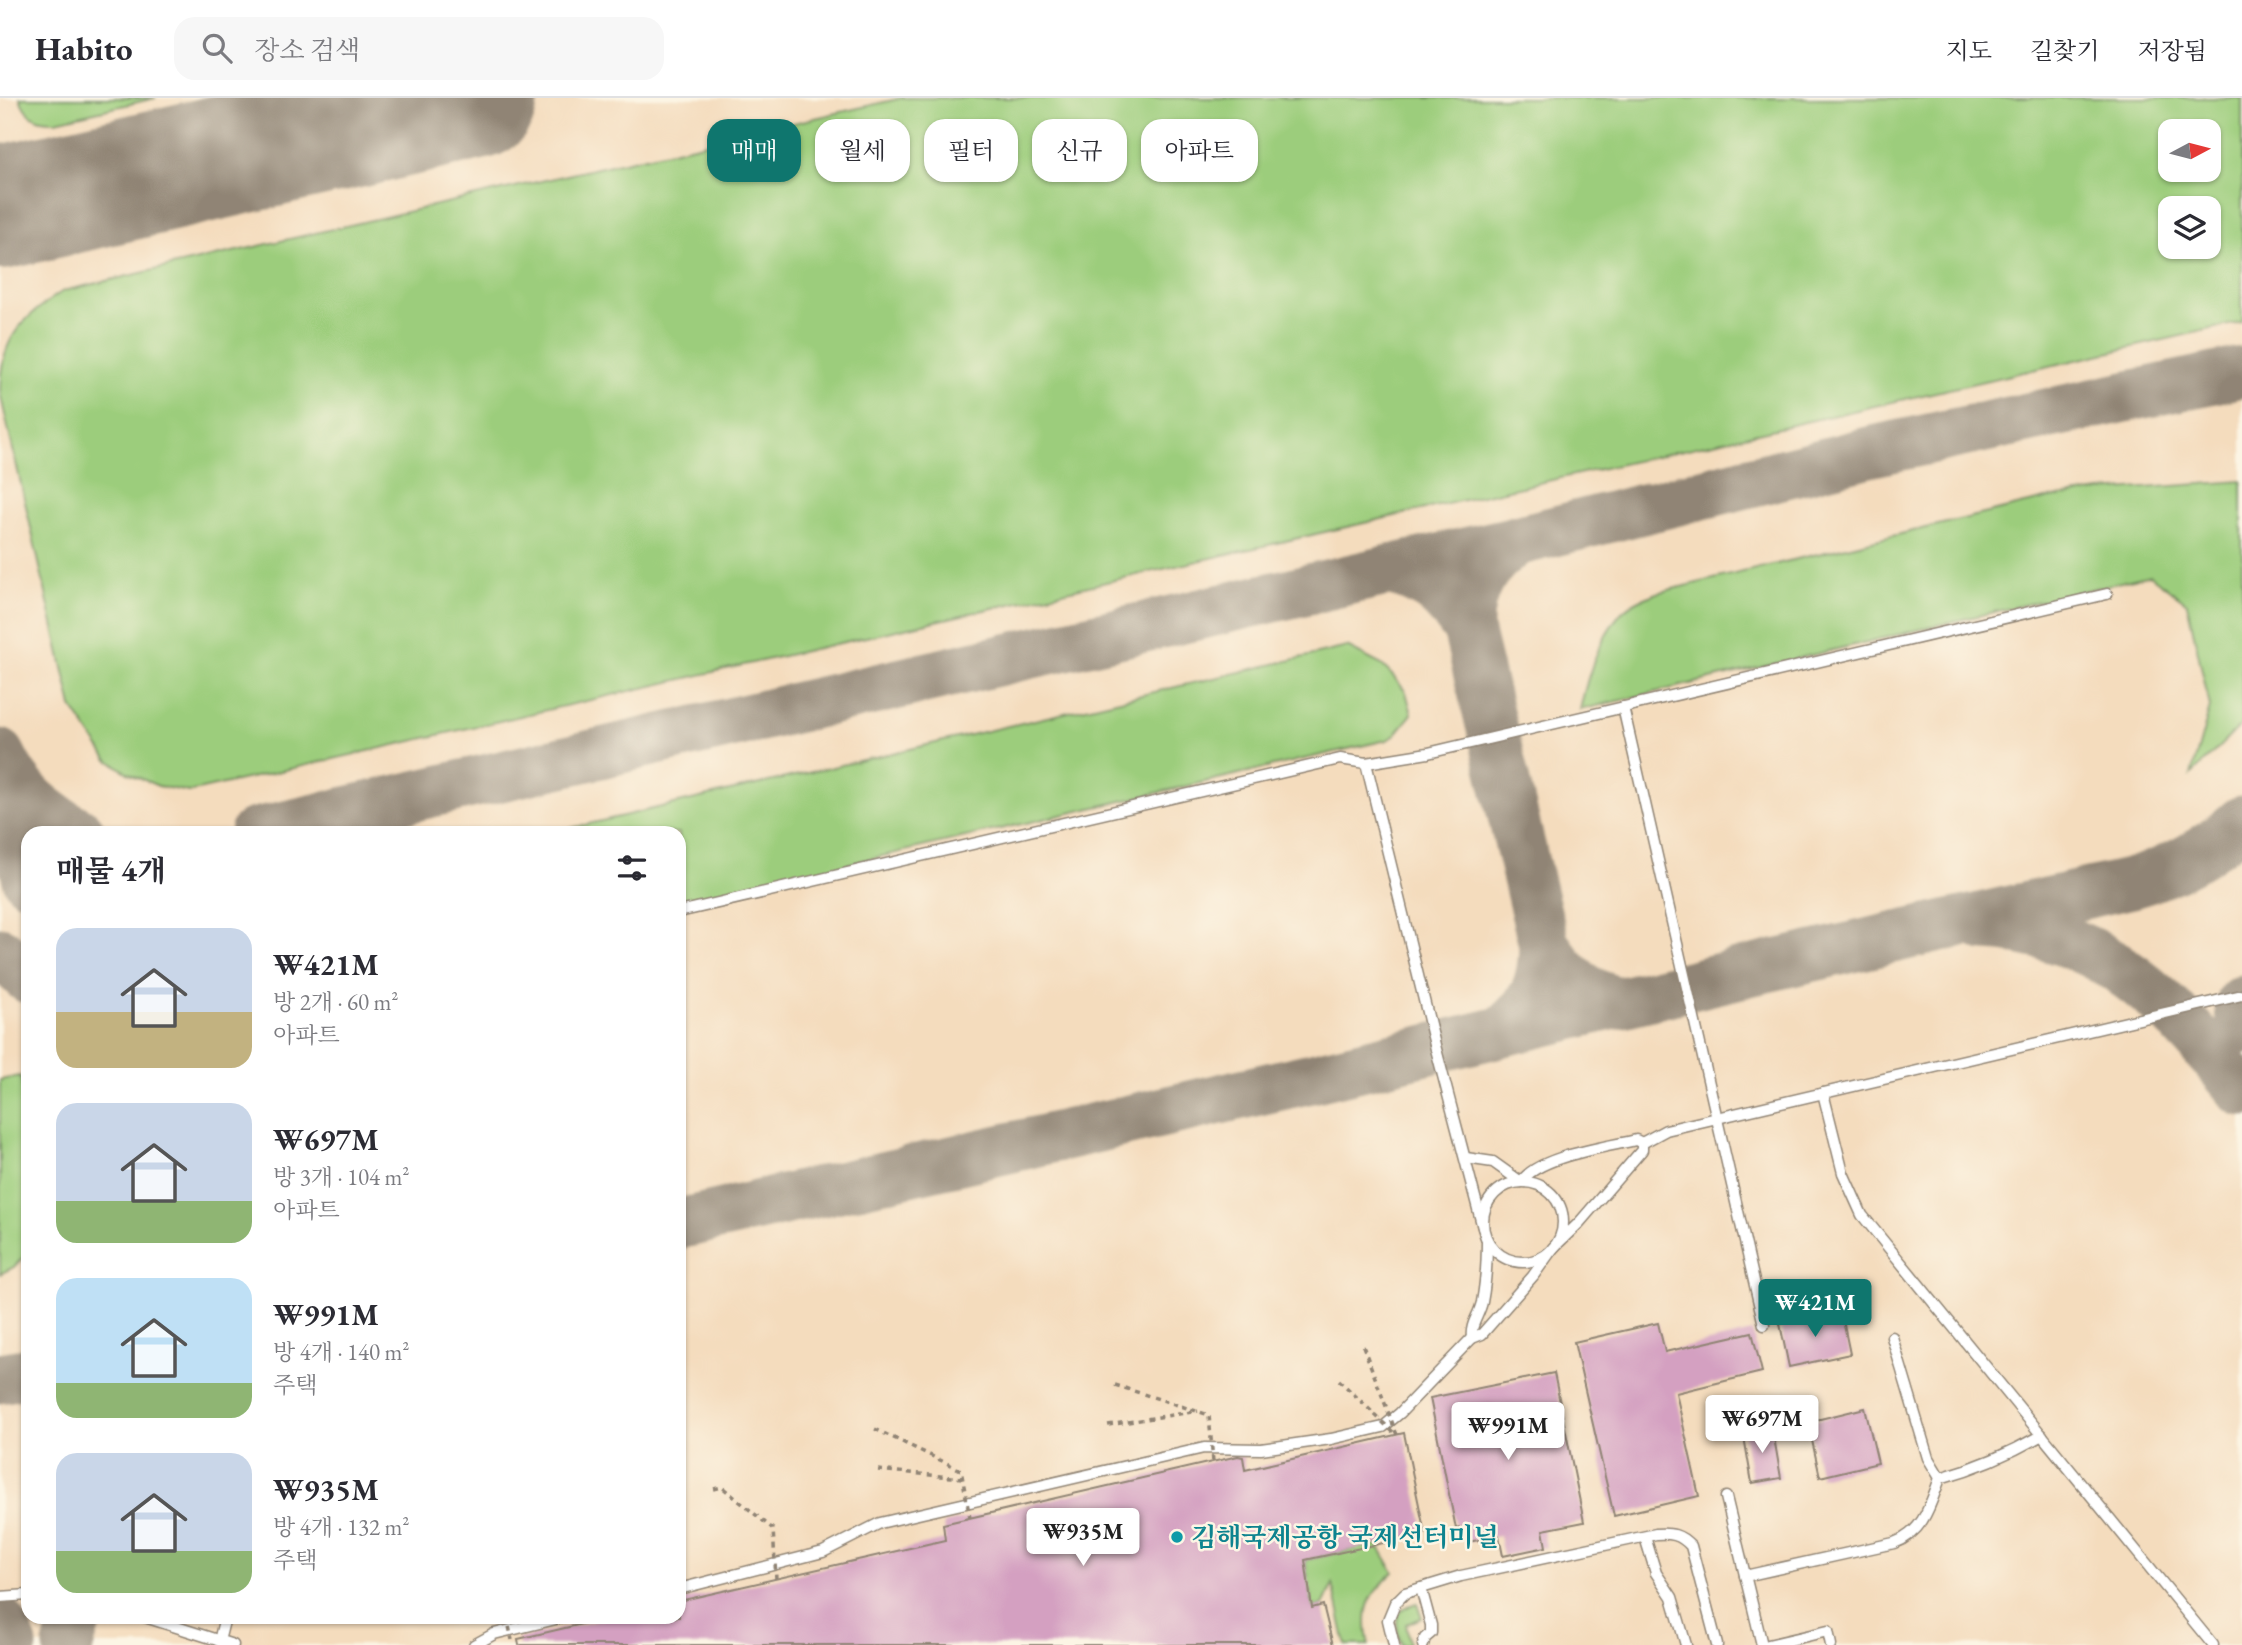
<!DOCTYPE html>
<html lang="ko">
<head>
<meta charset="utf-8">
<style>
	:root { --surface:#fff; --page:#f7f7f7; --text:#2b2b33; --muted:#7c7c81; --line:#e1e1e2; --accent:#0f766e }
	body { margin:0; font-family:"EB Garamond","Noto Serif KR",serif; background:var(--page); color:var(--text); height:100vh; display:flex; flex-direction:column; font-size:26px; white-space:nowrap }
	* { box-sizing:border-box; margin:0 }
	p { font-size:23px; color:var(--muted) }
	.icon { flex:none; width:38px; height:38px; fill:none; stroke:currentColor; stroke-width:2; stroke-linecap:round; stroke-linejoin:round }
	.map { position:relative; flex:1; overflow:hidden }
	.panel { position:absolute; left:21px; top:728px; width:665px; height:798px; display:flex; flex-direction:column; background:var(--surface); border-radius:21px; box-shadow:0 2px 5px #0004 }
	.panel>* { flex:none }
	.hud { position:absolute; left:707px; top:21px; width:665px; height:63px; display:flex; gap:14px }
	.needle { width:46px; rotate:83deg }
	.tools { position:absolute; left:2158px; top:21px; display:grid; gap:14px }
	.tools a { display:grid; place-items:center; width:63px; height:63px; border-radius:14px; background:var(--surface); box-shadow:0 2px 5px #0004; font-size:35px }
	.price { position:absolute; translate:-50% -60px; padding:0 16px; border-radius:7px; background:#fff; color:#222; font-size:23px; line-height:46px; filter:drop-shadow(0 2px 4px #0008) }
	.price::after { content:''; position:absolute; left:50%; top:42px; width:21px; height:16px; margin-left:-10px; background:inherit; clip-path:polygon(0 0,100% 0,50% 100%) }
	.price.active { background:var(--accent); color:#fff }
	ul { padding:0; list-style:none }
	li { display:flex; align-items:center; gap:21px; height:175px; padding:0 35px }
	li span { display:grid; place-items:center; flex:none; width:196px; height:140px; border-radius:21px; color:#555 }
	li>.icon { margin-inline-start:auto }
	span .icon { width:84px; height:84px; fill:#fffc; stroke-width:1 }
	li b { font-size:30px }
	h2 { display:flex; justify-content:space-between; align-items:center; height:84px; padding:0 35px; font-size:30px }
	.chip { padding:0 24px; border-radius:21px; background:var(--surface); box-shadow:0 2px 5px #0004; font-size:24px; line-height:63px }
	.chip.active { background:var(--accent); color:#fff }
	header { display:flex; align-items:center; gap:42px; box-sizing:border-box; height:98px; padding:0 35px; background:var(--surface); border-bottom:2px solid var(--line) }
	header strong { font-size:33px }
	nav { display:flex; gap:38px; margin-inline-start:auto; font-size:24px }
	.search { width:490px; height:63px; background:var(--page); display:flex; align-items:center; gap:18px; box-sizing:border-box; padding:0 24px; border-radius:21px; color:var(--muted); font-size:26px }
	.map>svg:first-child { display:block }
	.green { fill:#9ccd7c; stroke:#647c54; stroke-width:2; fill-rule:evenodd }
	.lines { fill:none; stroke-linecap:round; stroke-linejoin:round }
	.taxiway { stroke:#908474; stroke-width:51 }
	.runway { stroke:#908474; stroke-width:124 }
	.building { fill:#d4a0c1 }
	.service-casing { stroke:#908474; stroke-width:13 }
	.path { stroke:#908474; stroke-width:3.5; stroke-dasharray:5 5; stroke-linecap:butt }
	.service { stroke:#fff; stroke-width:10 }
	.path-bridge { stroke:#908474; stroke-width:3.5; stroke-dasharray:5 5; stroke-linecap:butt }
	.culture-dot { fill:#0f9aa8; stroke:#fcf5e5; stroke-width:2.5 }
	.labels { text-anchor:middle; stroke-width:5; stroke-linejoin:round; paint-order:stroke }
	.culture-label { font-size:26px; font-weight:bold; fill:#0d838f; stroke:#fcf5e5; text-anchor:start }
</style>
</head>
<body>
<header>
<strong>Habito</strong>
<div class="search"><svg class="icon" aria-label="search" viewBox="0 0 24 24"><circle cx="10" cy="10" r="6"/><path d="M15 15l6 6"/></svg>장소 검색</div>
<nav><a>지도</a><a>길찾기</a><a>저장됨</a></nav>
</header>
<div class="map">
<svg width="2242" height="1547" viewBox="0 0 2242 1547">
	<rect width="100%" height="100%" fill="#fcf5e5"/>
	<filter id="ink" filterUnits="userSpaceOnUse"><feTurbulence type="fractalNoise" baseFrequency=".0143" numOctaves="2"/><feDisplacementMap in="SourceGraphic" scale="14" xChannelSelector="R" yChannelSelector="G"/><feConvolveMatrix kernelMatrix="1 2 1 2 8 2 1 2 1" color-interpolation-filters="sRGB"/></filter>
	<filter id="wash" filterUnits="userSpaceOnUse"><feTurbulence type="fractalNoise" baseFrequency=".00686" numOctaves="4" result="noise"/><feDisplacementMap in="SourceGraphic" scale="28" xChannelSelector="R" yChannelSelector="G"/><feGaussianBlur stdDeviation="1.57" result="paint"/><feColorMatrix in="noise" values="0 0 0 0 0 0 0 0 0 0 0 0 0 0 0 0 0 1.4 0 .05"/><feComposite in="paint" operator="in"/></filter>
	<g filter="url(#wash)">
		<rect width="100%" height="100%" fill="#f4dcbd"/>
		<g class="green">
			<path d="M20,0h136l-100,23c-19,1 -30,-5 -36,-23z"/>
			<path d="M902,0h1340v224l-2053,470 -31,-6 -30,-13 -21,-14 -35,-52 -72,-314c0,-55 20,-73 63,-102zM2170,33h38v39h-38zM2170,110h38v39h-38z"/>
			<path d="M2242,383v243l-51,51 19,-68 -23,-104 -37,-28 -570,135c7,-33 18,-71 41,-97 11,-11 25,-16 39,-21l390,-94 51,-7z"/>
			<polygon points="1347,549 1382,567 1393,578 1406,594 1412,616 1395,637 1387,642 679,805 679,735 550,735"/>
			<polygon points="20,978 28,1013 28,1154 14,1169 0,1176 0,982"/>
			<path d="M1377,1446l17,28c-26,23 -33,38 -25,73h-23l-13,-61 -10,21 -11,3 -7,-48z"/>
			<path d="M1417,1505l5,15 -16,6 4,21h-9c-6,-22 -9,-35 16,-42z"/>
		</g>
		<g class="lines">
			<g class="taxiway">
				<polyline points="0,124 46,100"/>
				<path d="M1388,472c41,9 57,26 80,59 -1,-41 16,-65 48,-88"/>
				<polyline points="1468,531 1544,847"/>
				<path d="M0,656c17,38 44,60 80,79"/>
				<polyline points="0,672 28,782"/>
				<polyline points="255,735 1516,443 1873,353 2242,274"/>
				<path d="M1984,828c120,4 188,79 258,165"/>
				<polyline points="0,854 28,880"/>
				<polyline points="2242,903 2240,911 2242,931"/>
				<path d="M1504,932c31,-26 39,-45 40,-85 20,30 41,51 78,57"/>
				<path d="M679,1126l641,-148 429,-105 383,-88c42,-12 78,-33 110,-62"/>
				<polyline points="0,1280 28,1275"/>
				<polyline points="0,1523 12,1547"/>
				<polyline points="68,1547 77,1519"/>
			</g>
			<polyline class="runway" points="0,110 476,0"/>
		</g>
		<g id="blocks">
			<g class="building">
				<polygon points="1841,1213 1850,1256 1789,1269 1780,1226"/>
				<polygon points="1658,1225 1665,1254 1752,1234 1762,1274 1676,1295 1699,1398 1614,1418 1574,1244"/>
				<polygon points="1554,1275 1584,1424 1543,1432 1546,1449 1503,1458 1499,1438 1468,1444 1465,1429 1456,1431 1430,1300"/>
				<polygon points="1865,1310 1878,1365 1820,1379 1808,1324"/>
				<polygon points="1772,1328 1781,1380 1752,1385 1743,1333"/>
				<polygon points="1404,1335 1425,1436 1305,1462 1312,1510 1323,1507 1333,1547 519,1547 518,1541 612,1519 679,1519 679,1503 945,1442 943,1426 1238,1358 1243,1359 1245,1372"/>
			</g>
		</g>
	</g>
	<g filter="url(#ink)">
		<use href="#blocks" fill-opacity="0" stroke="#908474" stroke-width="2"/>
		<g class="lines">
			<g class="service-casing">
				<g id="service">
					<polyline points="1623,609 1764,1227"/>
					<polyline points="1366,665 1436,951 1483,1130"/>
					<polyline points="679,814 1340,661 1366,665 1428,655 2107,496"/>
					<polyline points="1823,995 1843,1075 1862,1117 2213,1547"/>
					<path d="M1466,1060l27,4 28,20c17,-26 86,-35 115,-42l6,3 24,-13 576,-135"/>
					<circle cx="1523" cy="1124" r="40"/>
					<path d="M1472,1240c-2,-14 7,-22 10,-36 4,-21 5,-40 5,-61"/>
					<path d="M1940,1380c36,-10 69,-24 102,-43"/>
					<polyline points="1726,1399 1762,1547"/>
					<polyline points="1645,1439 1656,1475 1672,1499 1686,1547"/>
					<path d="M1745,1478l149,-33c30,-11 36,-38 46,-65l-12,-20 -36,-121"/>
					<polyline points="1421,1490 1431,1527 1431,1535 1425,1540 1423,1547"/>
					<polyline points="679,1491 823,1454 880,1425 914,1417 1204,1350 1261,1351 1331,1341 1383,1329 1400,1315 1472,1240 1482,1236 1533,1178 1553,1150 1579,1125 1642,1052 1642,1045"/>
					<polyline points="0,1499 28,1497"/>
					<polyline points="145,1519 233,1547"/>
					<polyline points="219,1543 225,1519"/>
					<polyline points="474,1547 494,1536 564,1519"/>
					<path d="M1394,1547l-6,-25 7,-17 10,-10 56,-17 195,-42c15,-1 24,0 35,12l26,99"/>
					<polyline points="1768,1547 1828,1533 1831,1547"/>
				</g>
			</g>
			<g class="path">
				<polyline points="1108,1327 1198,1313"/>
				<polyline points="878,1372 962,1380"/>
			</g>
			<use href="#service" class="service"/>
			<g class="path-bridge">
				<polyline points="1363,1248 1397,1337"/>
				<polyline points="1339,1282 1395,1336"/>
				<polyline points="1115,1287 1209,1317 1213,1364"/>
				<polyline points="875,1331 961,1372 970,1420"/>
				<polyline points="714,1391 722,1389 773,1431 776,1481"/>
				<polyline points="507,1519 512,1542"/>
			</g>
		</g>
	</g>
	<circle class="culture-dot" cx="1177" cy="1439" r="7"/>
	<g class="labels">
		<g class="culture-label">
			<text x="1191" y="1448">김해국제공항 국제선터미널</text>
		</g>
	</g>
</svg>
<div class="tools">
<a><svg class="needle" viewBox="-14 -14 28 28"><path d="M0-13l5 13h-10z" fill="#e53935"/><path d="M0 13l5-13h-10z" fill="#7c7c81"/></svg></a>
<a><svg class="icon" aria-label="layers" viewBox="0 0 24 24"><path d="M12 4l9 5-9 5-9-5zM3 14l9 5 9-5"/></svg></a>
</div>
<b class="price active" style="left:1815px;top:1241px">₩421M</b>
<b class="price" style="left:1762px;top:1357px">₩697M</b>
<b class="price" style="left:1508px;top:1364px">₩991M</b>
<b class="price" style="left:1083px;top:1470px">₩935M</b>
<div class="hud">
<a class="chip active">매매</a>
<a class="chip">월세</a>
<a class="chip">필터</a>
<a class="chip">신규</a>
<a class="chip">아파트</a>
</div>
<section class="panel">
<h2>매물 4개<svg class="icon" aria-label="filters" viewBox="0 0 24 24"><path d="M4 7h16M4 17h16"/><circle cx="9" cy="7" r="2"/><circle cx="15" cy="17" r="2"/></svg></h2>
<ul>
<li><span style="background:linear-gradient(#c9d6e8 60%,#c2b280 0)"><svg class="icon" aria-label="home" viewBox="0 0 24 24"><path d="M3 11l9-7 9 7M6 9v11h12V9"/></svg></span><div><b>₩421M</b><p>방 2개 · 60 m²</p><p>아파트</p></div></li>
<li><span style="background:linear-gradient(#c9d6e8 70%,#8fb573 0)"><svg class="icon" aria-label="home" viewBox="0 0 24 24"><path d="M3 11l9-7 9 7M6 9v11h12V9"/></svg></span><div><b>₩697M</b><p>방 3개 · 104 m²</p><p>아파트</p></div></li>
<li><span style="background:linear-gradient(#bfe0f5 75%,#8fb573 0)"><svg class="icon" aria-label="home" viewBox="0 0 24 24"><path d="M3 11l9-7 9 7M6 9v11h12V9"/></svg></span><div><b>₩991M</b><p>방 4개 · 140 m²</p><p>주택</p></div></li>
<li><span style="background:linear-gradient(#c9d6e8 70%,#8fb573 0)"><svg class="icon" aria-label="home" viewBox="0 0 24 24"><path d="M3 11l9-7 9 7M6 9v11h12V9"/></svg></span><div><b>₩935M</b><p>방 4개 · 132 m²</p><p>주택</p></div></li>
</ul>
</section>
</div>
</body>
</html>
